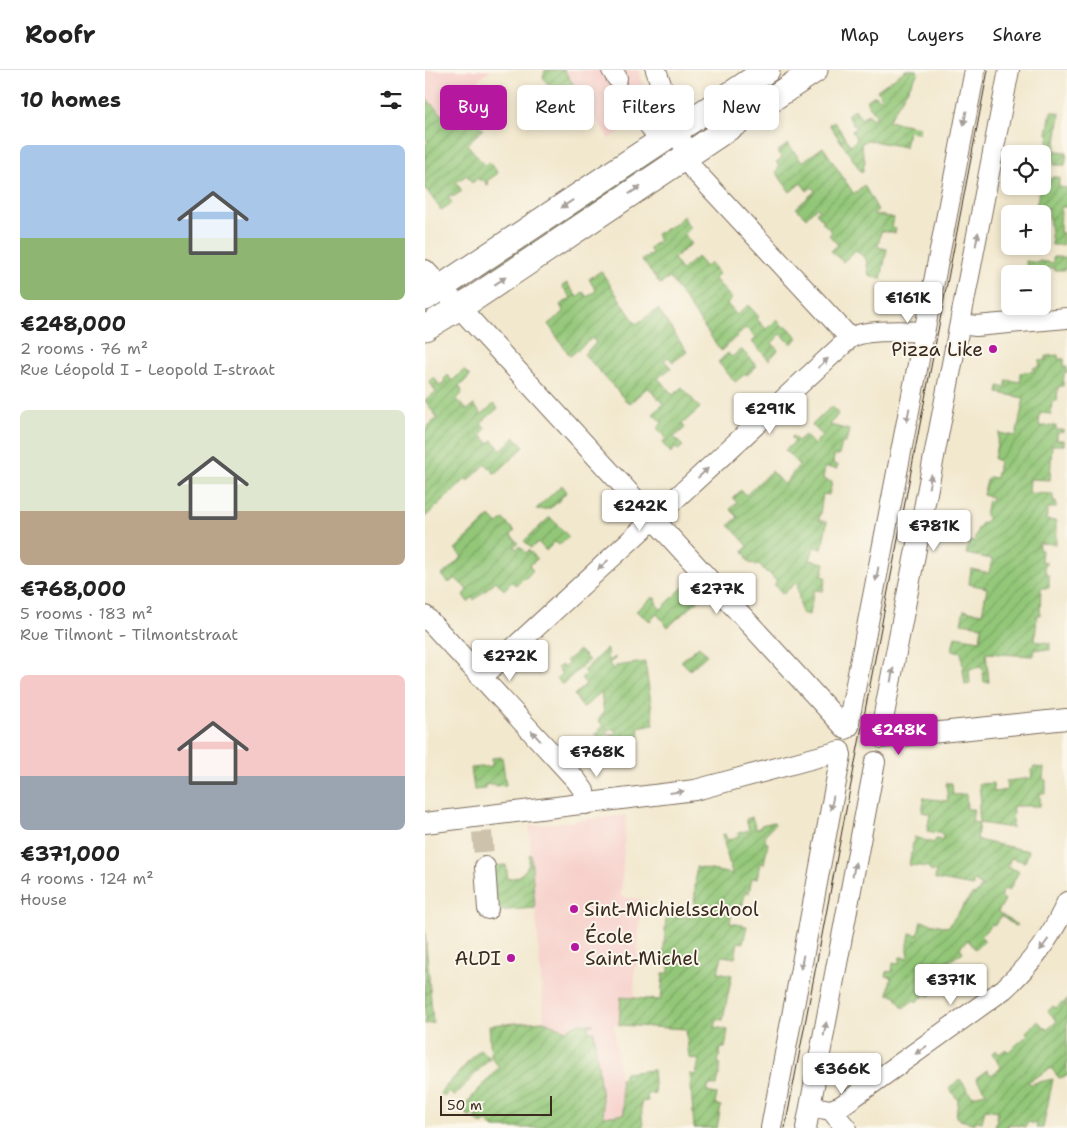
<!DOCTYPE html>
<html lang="en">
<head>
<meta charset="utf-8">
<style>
	:root { --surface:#fff; --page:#f2f2f2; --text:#222; --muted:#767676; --line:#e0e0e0; --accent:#b5179e }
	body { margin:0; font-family:"Shantell Sans",sans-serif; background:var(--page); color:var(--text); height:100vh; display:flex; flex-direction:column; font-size:19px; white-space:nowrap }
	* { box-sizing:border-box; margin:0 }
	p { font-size:16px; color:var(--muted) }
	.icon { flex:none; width:28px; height:28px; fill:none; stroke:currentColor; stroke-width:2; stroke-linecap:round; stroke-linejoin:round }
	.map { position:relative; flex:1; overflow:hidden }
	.panel { display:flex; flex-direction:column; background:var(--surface); width:425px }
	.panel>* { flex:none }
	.banner { position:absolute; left:15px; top:15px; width:475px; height:45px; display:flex; gap:10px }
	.controls { position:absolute; left:576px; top:75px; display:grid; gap:10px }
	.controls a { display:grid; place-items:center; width:50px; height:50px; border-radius:8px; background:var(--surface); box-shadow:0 2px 8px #0003; font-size:25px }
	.scale { position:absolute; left:15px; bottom:12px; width:112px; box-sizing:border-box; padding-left:5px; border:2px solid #3b2a1e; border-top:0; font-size:14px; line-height:18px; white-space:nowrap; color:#3b2a1e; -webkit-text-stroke:4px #fbf7ec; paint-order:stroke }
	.price { position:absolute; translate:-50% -42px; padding:0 11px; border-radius:5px; background:#fff; color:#222; font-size:16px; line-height:32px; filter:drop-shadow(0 1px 2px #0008) }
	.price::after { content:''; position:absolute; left:50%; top:30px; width:15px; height:11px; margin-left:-8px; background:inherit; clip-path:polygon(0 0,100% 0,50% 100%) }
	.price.active { background:var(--accent); color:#fff }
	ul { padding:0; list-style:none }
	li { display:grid; align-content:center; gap:10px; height:265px; padding:0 20px }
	li span { display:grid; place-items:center; height:155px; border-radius:8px; color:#555 }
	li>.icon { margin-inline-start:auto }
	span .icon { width:90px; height:90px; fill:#fffc; stroke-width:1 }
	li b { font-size:21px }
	h2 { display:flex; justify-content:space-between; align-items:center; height:60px; padding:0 20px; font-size:21px }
	.chip { padding:0 18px; border-radius:8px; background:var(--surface); box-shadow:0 2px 8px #0003; font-size:18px; line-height:45px }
	.chip.active { background:var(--accent); color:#fff }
	header { display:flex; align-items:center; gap:30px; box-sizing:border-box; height:70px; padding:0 25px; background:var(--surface); border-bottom:1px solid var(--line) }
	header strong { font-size:24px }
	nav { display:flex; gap:28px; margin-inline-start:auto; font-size:18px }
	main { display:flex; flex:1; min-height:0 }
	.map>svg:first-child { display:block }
	.built { fill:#f7d0cb }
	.grass { fill:url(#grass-dots); stroke:#67784b }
	.garden { fill:url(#garden-furrows); stroke:#67784b }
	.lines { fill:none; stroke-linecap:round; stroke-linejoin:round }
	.minor-tunnel { stroke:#cdc2ab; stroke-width:20; stroke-dasharray:20 10; stroke-linecap:butt }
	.minor-casing { stroke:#7b6c5c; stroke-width:22 }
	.major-casing { stroke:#7b6c5c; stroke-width:27 }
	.minor { stroke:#fff; stroke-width:20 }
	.major { stroke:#fff; stroke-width:25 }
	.tram { stroke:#3b2a1e; stroke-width:1 }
	.oneway { fill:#a79f9a }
	.poi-dot { fill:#b5179e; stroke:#fbf7ec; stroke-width:2 }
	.labels { text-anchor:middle; stroke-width:4; stroke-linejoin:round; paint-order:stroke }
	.poi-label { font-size:19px; fill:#3b2a1e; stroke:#fbf7ec; text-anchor:end }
</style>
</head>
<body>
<header>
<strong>Roofr</strong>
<nav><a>Map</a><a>Layers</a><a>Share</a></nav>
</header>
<main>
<section class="panel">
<h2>10 homes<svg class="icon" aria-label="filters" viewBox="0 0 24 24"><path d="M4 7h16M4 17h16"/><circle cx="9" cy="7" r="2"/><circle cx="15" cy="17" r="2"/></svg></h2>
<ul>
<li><span style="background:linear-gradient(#a9c7e8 60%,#8fb573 0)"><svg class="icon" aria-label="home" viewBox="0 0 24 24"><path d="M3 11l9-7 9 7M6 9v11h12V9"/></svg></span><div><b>€248,000</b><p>2 rooms · 76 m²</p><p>Rue Léopold I - Leopold I-straat</p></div></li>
<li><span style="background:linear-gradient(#dfe7d0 65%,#b9a48a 0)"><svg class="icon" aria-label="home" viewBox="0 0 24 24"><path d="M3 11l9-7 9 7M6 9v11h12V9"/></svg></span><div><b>€768,000</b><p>5 rooms · 183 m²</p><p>Rue Tilmont - Tilmontstraat</p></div></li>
<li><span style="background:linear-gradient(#f6c9c9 65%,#9aa5b1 0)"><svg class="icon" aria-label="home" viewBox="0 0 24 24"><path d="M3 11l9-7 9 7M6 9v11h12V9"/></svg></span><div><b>€371,000</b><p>4 rooms · 124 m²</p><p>House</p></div></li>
</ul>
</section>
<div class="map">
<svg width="642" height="1058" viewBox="0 0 642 1058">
	<defs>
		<pattern id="grass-dots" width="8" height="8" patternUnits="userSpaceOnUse" patternTransform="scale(1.25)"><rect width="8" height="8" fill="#93c778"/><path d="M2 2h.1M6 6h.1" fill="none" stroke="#79a262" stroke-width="1.8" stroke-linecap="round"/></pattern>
		<pattern id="garden-furrows" width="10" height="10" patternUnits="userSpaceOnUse" patternTransform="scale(1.25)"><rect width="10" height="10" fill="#93c778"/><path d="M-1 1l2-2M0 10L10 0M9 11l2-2" fill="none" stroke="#79a262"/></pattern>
	</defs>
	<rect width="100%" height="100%" fill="#fbf7ec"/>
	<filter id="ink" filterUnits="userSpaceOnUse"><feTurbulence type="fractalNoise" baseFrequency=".02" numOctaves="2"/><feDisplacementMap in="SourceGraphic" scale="10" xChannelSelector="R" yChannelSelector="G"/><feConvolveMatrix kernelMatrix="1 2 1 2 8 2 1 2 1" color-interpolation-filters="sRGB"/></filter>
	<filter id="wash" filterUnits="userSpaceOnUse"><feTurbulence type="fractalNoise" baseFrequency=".0096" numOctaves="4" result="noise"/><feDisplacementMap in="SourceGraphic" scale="20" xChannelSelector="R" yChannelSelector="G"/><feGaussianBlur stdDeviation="1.12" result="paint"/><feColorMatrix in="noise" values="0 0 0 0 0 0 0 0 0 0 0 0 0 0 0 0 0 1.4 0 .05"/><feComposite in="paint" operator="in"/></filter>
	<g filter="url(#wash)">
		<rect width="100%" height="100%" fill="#f2e8ce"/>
		<g class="built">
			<polygon points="0,0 65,0 17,45 0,27"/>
			<polygon points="139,0 214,0 226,41 184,69"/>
			<polygon points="201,745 196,827 216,829 212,896 210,897 209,928 196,927 194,955 189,955 199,1045 179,1047 177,1036 68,1004 74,997 66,987 64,955 119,950 104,756"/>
		</g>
		<polygon class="grass" points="227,90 231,94 62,207 59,202"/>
		<g class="garden">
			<polygon points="120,0 139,0 157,28 139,39 118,7"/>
			<polygon points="481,0 491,0 493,3 463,51 495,57 494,63 483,61 480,77 442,70 436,74 440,91 437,103 404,54 409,51 425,75 432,70 427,61 431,58 422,45 430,39 436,49 443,44 447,49 451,46 441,31 450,25 453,29 456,27 452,20"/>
			<polygon points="0,27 17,45 32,31 58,59 42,74 60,96 65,92 73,103 62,111 64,114 62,115 58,109 55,111 53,108 47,113 42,105 31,112 37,121 28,127 26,125 23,126 27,133 16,140 1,119 0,120 0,75 3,72 0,69"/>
			<polygon points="626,41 635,43 630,81 642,82 640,95 629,95 629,90 620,89 624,65 622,64"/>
			<polygon points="363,74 377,92 398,77 429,124 439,115 453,140 448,144 469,148 467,157 471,158 470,163 456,161 453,177 462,179 456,209 444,206 441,189 431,180 418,192 406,181 413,175 404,165 407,162 397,152 399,151 391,143 394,139 392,137 381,148 371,138 390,121 387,117 382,121 376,113 365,122 351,102 354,97 351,92 357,88 352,82"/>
			<polygon points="618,107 626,109 627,107 634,107 634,117 642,118 642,137 636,137 635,162 638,163 638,175 627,175 623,138 611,135 616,116 618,116"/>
			<polygon points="258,146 265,158 259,164 266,174 249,188 256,201 272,187 281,197 285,193 294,204 289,208 307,229 302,234 312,245 323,235 334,247 332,249 341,259 352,250 360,258 362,256 373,268 366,274 356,264 347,273 353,280 344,290 327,272 331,268 321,258 296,281 245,208 235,214 217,190 227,183 224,178 234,171 231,164 252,153"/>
			<polygon points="628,187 641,187 640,200 629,200 629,198 621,198 621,205 618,206 618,204 602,204 601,191 614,193 614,191 628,193"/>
			<polygon points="176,201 211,254 233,239 262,282 248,292 243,287 239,290 246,298 233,308 248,325 257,317 275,338 257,354 260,358 249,367 258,376 253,380 251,378 246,383 237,373 241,368 232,358 237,353 228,344 238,334 223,317 204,334 159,284 171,273 167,268 145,286 123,254 139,242 135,235 146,228 137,216 142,213 152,227 158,222 162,227 171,221 164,209"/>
			<polygon points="316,279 332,296 322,305 320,304 310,312 293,292 303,283 307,287"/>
			<polygon points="633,285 633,289 639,289 639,297 642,297 642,303 639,303 638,316 633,317 632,331 627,331 626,344 615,343 614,356 631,356 631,360 638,360 638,362 632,363 632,370 639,370 639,375 627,375 625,410 605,409 604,423 628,424 628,431 631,432 631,438 623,438 621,450 631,451 631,474 614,473 614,480 617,480 616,491 622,492 619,497 622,505 624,505 624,518 616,518 615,545 612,545 610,571 625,573 625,580 610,579 609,585 607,586 561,583 564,612 559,612 557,597 544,599 545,614 540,615 536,582 527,580 530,566 555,570 557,556 536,553 539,540 557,543 562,518 544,514 546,499 564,503 567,489 541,484 544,471 549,472 553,458 555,458 556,453 561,453 562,446 560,445 563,430 566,431 567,427 558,425 562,410 564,407 571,408 574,391 569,389 574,363 591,366 599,328 573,323 574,316 580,318 582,310 596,312 595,303 609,301 608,298 615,296 614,291 621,290 621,286"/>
			<polygon points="39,300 45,306 34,317 37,320 36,322 37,324 32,329 42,340 49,335 57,344 69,334 73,338 56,353 61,358 56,364 64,373 67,370 76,380 90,367 99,377 70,404 61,394 43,411 41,409 0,447 0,359 12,348 0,330 11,322 4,311 9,307 15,316 20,312 19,309 23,305 27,311"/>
			<polygon points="407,336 413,344 405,355 424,360 421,373 417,373 414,385 409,385 408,394 413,395 412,399 400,397 398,409 407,412 404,425 398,424 394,450 402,452 397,479 389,477 385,490 400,493 397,506 401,507 398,521 389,520 384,545 376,543 372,512 358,524 349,514 352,512 343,502 342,503 334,494 331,496 328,493 326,494 321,488 322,487 318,481 323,476 304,455 313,447 305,439 312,433 308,428 316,420 321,425 346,401 359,415 374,395 360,380 370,372 366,368 368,366 373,371 380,365 389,375 397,365 387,355"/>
			<path d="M137,415l5,7c-10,9 -13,20 -31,17z"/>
			<polygon points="65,446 73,454 78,449 90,461 86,465 93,473 89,477 91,479 95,476 101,483 104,480 112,489 104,496 108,500 100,509 99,508 91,515 87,512 79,520 71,511 49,530 47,528 43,532 38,525 42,520 37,514 36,514 30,508 24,513 17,505 37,487 30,479"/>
			<polygon points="125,447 144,467 134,475 130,472 121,481 113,472 106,478 99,471"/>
			<polygon points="262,513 276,528 243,557 232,544 225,551 211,541 227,528 230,528 232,535 236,539"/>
			<polygon points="274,576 282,585 265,600 256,591"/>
			<polygon points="181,579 184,582 181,586 185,591 190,587 190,589 184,593 188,599 191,596 220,592 229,654 213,657 215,667 202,668 203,677 194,678 194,681 185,683 183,669 188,668 188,666 183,665 191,664 190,659 181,660 182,664 175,670 170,664 178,656 173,650 179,643 176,622 158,638 149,625 161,614 156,608 161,604 158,601"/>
			<polygon points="154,580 164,590 137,615 132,608 137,604 132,598 137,595 139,597 143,593 141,591"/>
			<polygon points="77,687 81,715 71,716 70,714 60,715 60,719 49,720 46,698 67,696 67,688"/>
			<polygon points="609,697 619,698 618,709 621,710 621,723 615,723 615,736 588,736 587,758 554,753 552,770 604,781 600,792 586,788 582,797 594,801 584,821 579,819 575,827 580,830 573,842 592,855 590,856 576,846 570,855 567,854 556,866 560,871 550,879 543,870 535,877 538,882 516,897 523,908 512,915 508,910 502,915 508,923 503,926 501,924 491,932 489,930 478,938 471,927 472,926 463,924 466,907 461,906 462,901 467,902 468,893 474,894 475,887 483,888 484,881 482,881 485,863 493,865 496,851 523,857 547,824 550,825 557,816 548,810 548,816 510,809 511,802 505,801 504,797 484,795 486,783 488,782 487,779 489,767 509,773 511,769 517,770 518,764 502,761 505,744 497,742 499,731 498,728 523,731 521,713 527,713 528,725 541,724 542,739 549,739 547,752 554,753 554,733 556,733 554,714 568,713 569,722 582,720 581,711 607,708 606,701"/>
			<polygon points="327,747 331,759 336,757 336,755 349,752 350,754 339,766 341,767 340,772 343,773 339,794 335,793 332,809 327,808 324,823 320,822 317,838 308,836 305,853 322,856 318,873 313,872 310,888 297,886 293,902 307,905 298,950 292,949 290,957 303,960 300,978 296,978 293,993 296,994 292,1016 284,1015 282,1022 292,1024 290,1034 296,1036 292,1058 269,1058 265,1004 271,1005 274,990 264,988 261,959 194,955 196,927 236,930 238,903 244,903 244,893 238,892 241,846 269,847 271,797 307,804 297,765 300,764 302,770 314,766 313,763 324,760 321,749"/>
			<path d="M106,784l4,54 -39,3 -3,-45 13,-1 2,14c14,-2 22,-10 21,-24z"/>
			<polygon points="0,862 8,953 0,954"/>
			<polygon points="642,929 642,1006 634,1008 626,998 603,1012 605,1014 628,1009 618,1058 611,1058 612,1054 602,1052 601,1057 584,1054 583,1058 570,1058 573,1041 560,1039 557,1052 551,1051 550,1054 535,1050 535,1048 531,1047 533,1030 524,1018 535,1009 547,1026 561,1023 551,1008 562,1000 566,1005 576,998 567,983 571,980 574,984 581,979 583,982 603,965 601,962 613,951 622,960 632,951 623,941 628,936 631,938 636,933 638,934"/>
			<polygon points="119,951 141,960 154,953 168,954 168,955 163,956 164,961 169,961 179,1047 199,1044 195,1009 199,1008 199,1003 228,1000 230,1023 222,1024 223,1031 216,1032 218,1058 209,1058 208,1057 200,1058 69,1058 61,1051 57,1055 49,1048 52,1044 50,1042 45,1048 36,1039 74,997 66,987 64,955"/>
			<polygon points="55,979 65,988 29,1027 24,1022 19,1027 15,1023"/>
		</g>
	</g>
	<g filter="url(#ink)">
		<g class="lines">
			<polyline class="minor-tunnel" points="57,762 60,797"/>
			<g class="minor-casing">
				<g id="minor">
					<polyline points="187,0 192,8"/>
					<path d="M231,0l19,55 18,44 157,169c15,-9 56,-7 74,-6"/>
					<polyline points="205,27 235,71"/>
					<polyline points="0,200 421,659"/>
					<polyline points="536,254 551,256 642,248"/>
					<polyline points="0,546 151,710 159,721 160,734"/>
					<polyline points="57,607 425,268"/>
					<polyline points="424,656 425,645 550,0"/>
					<polyline points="455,665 584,0"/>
					<polyline points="457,668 642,649"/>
					<polyline points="0,753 270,720 415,681"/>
					<polyline points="60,797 63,839"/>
					<polyline points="394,1038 406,1040 421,1058"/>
					<path d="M406,1040l10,-4 163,-117c27,-25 48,-52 63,-87"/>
					<polyline points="346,1058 416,685"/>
					<polyline points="381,1058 450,692"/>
				</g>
			</g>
			<g class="major-casing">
				<g id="major">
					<polyline points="0,228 342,0"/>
					<polyline points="0,258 51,227 390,0"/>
				</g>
			</g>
			<use href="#minor" class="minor"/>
			<use href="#major" class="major"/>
			<polyline class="tram" points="360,1058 563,0"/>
		</g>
		<defs><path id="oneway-solid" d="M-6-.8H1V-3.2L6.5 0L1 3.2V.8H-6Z" transform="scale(1.25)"/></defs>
		<g class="oneway">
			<use href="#oneway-solid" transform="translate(540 48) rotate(101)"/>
			<use href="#oneway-solid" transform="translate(210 120) rotate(-34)"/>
			<use href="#oneway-solid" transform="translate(142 134) rotate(146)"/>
			<use href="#oneway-solid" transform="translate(552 169) rotate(-79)"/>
			<use href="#oneway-solid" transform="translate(75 211) rotate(-34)"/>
			<use href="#oneway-solid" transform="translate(398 293) rotate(-43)"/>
			<use href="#oneway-solid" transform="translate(483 345) rotate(101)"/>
			<use href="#oneway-solid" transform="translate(278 403) rotate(-43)"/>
			<use href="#oneway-solid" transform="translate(505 411) rotate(-79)"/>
			<use href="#oneway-solid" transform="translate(178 495) rotate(137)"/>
			<use href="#oneway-solid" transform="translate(452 504) rotate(101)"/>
			<use href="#oneway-solid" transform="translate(467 605) rotate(-79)"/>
			<use href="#oneway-solid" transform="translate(111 666) rotate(-132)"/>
			<use href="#oneway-solid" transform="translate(252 722) rotate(-7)"/>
			<use href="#oneway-solid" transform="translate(407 733) rotate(101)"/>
			<use href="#oneway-solid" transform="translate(429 799) rotate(-79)"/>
			<use href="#oneway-solid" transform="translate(619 875) rotate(126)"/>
			<use href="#oneway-solid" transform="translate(377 892) rotate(101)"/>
			<use href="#oneway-solid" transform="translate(400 959) rotate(-79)"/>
			<use href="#oneway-solid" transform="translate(496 980) rotate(145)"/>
		</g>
	</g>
	<g class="poi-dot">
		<circle cx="568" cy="279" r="5"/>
		<circle cx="149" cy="839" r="5"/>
		<circle cx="150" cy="877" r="5"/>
		<circle cx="86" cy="888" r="5"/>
	</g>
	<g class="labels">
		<g class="poi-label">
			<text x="558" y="286">Pizza Like</text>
			<text x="159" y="846" text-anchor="start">Sint-Michielsschool</text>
			<text x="160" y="873" text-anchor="start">École<tspan x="160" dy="22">Saint-Michel</tspan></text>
			<text x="76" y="895">ALDI</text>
		</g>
	</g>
</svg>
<div class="controls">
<a><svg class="icon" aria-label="locate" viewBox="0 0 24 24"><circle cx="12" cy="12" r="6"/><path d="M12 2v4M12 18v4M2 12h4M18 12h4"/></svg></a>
<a>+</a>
<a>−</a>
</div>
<div class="scale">50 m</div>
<b class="price" style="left:483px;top:254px">€161K</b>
<b class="price" style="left:345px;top:365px">€291K</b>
<b class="price" style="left:215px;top:462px">€242K</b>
<b class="price" style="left:509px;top:482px">€781K</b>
<b class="price" style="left:292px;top:545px">€277K</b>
<b class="price" style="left:85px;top:612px">€272K</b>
<b class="price active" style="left:474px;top:686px">€248K</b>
<b class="price" style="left:172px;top:708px">€768K</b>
<b class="price" style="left:526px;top:936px">€371K</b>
<b class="price" style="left:417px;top:1025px">€366K</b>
<div class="banner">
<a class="chip active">Buy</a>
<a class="chip">Rent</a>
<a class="chip">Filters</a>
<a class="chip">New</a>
</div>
</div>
</main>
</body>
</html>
